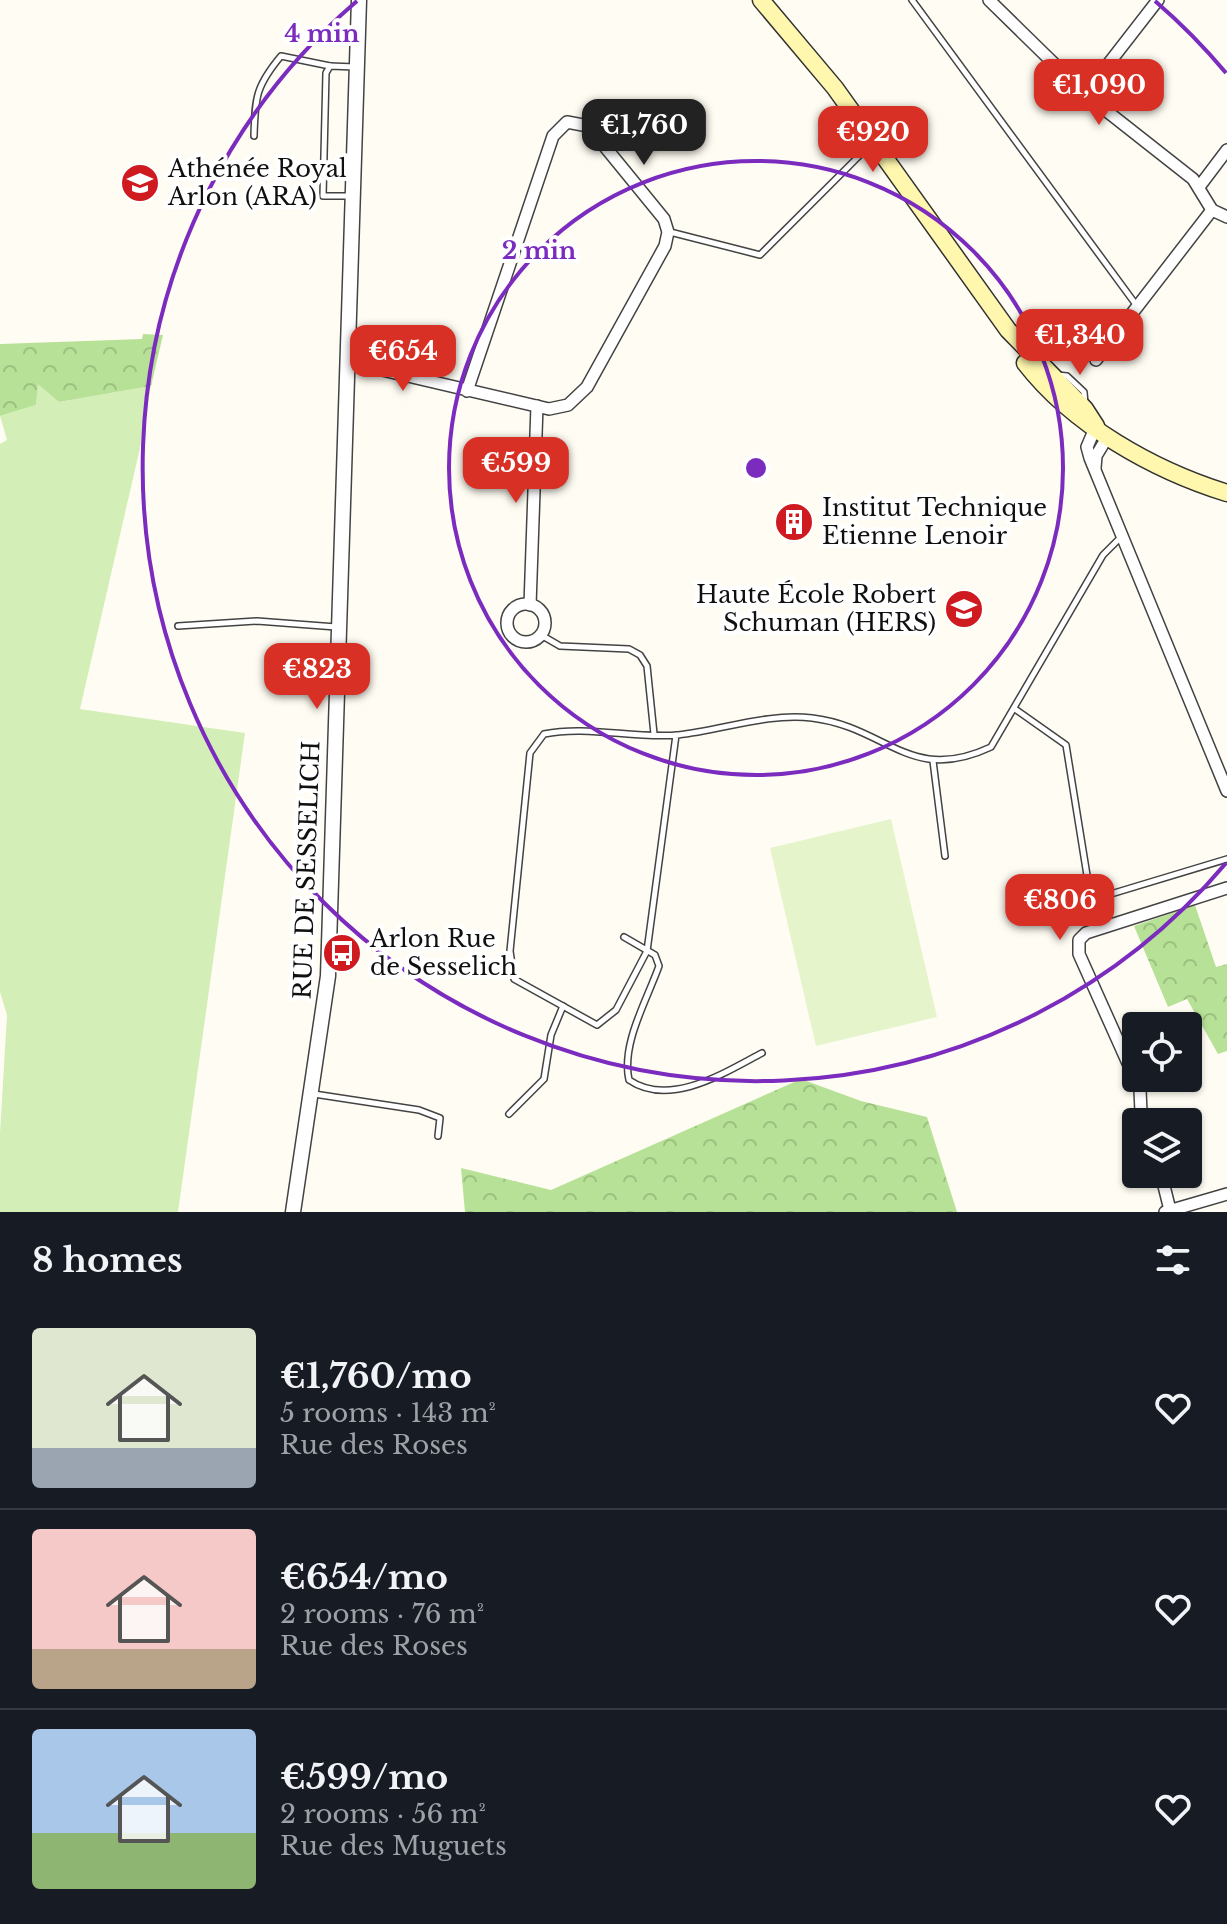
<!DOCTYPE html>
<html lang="en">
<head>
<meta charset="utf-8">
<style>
	:root { --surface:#171b24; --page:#242831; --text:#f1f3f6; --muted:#9ea1a6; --line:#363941; --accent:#d93025 }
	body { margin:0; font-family:"Libre Baskerville",serif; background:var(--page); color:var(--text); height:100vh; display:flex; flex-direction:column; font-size:30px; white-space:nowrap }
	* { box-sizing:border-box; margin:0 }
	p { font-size:26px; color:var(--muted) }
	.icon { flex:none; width:44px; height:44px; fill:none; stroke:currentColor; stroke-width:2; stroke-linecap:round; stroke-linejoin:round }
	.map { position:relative; height:1212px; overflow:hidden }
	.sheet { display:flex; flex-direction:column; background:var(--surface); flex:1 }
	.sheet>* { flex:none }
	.buttons { position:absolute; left:1122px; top:1012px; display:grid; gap:16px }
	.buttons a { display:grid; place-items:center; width:80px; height:80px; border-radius:8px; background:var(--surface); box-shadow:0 2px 6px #0004; font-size:40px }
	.price { position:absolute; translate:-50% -68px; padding:0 18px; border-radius:16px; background:var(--accent); color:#fff; font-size:26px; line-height:52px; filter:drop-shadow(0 2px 4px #0008) }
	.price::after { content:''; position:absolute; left:50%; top:48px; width:24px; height:18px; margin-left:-12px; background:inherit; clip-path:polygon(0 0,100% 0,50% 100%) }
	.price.active { background:#222; color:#fff }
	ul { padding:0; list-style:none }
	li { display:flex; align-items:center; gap:24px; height:200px; padding:0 32px }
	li+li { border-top:2px solid var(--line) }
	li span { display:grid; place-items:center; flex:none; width:224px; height:160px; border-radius:8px; color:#555 }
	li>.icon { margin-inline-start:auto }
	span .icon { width:96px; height:96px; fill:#fffc; stroke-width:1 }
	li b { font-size:34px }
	h2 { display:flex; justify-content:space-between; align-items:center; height:96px; padding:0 32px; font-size:34px }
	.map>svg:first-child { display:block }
	.grass { fill:#d4eeb8 }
	.forest { fill:url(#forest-crowns) }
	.pitch { fill:#e6f4cb }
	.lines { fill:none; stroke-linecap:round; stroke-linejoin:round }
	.service-casing { stroke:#434343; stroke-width:8 }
	.minor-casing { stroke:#434343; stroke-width:14 }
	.tertiary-casing { stroke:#434343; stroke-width:17 }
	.secondary-casing { stroke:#323232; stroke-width:19 }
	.service { stroke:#fff; stroke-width:5 }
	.minor { stroke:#fff; stroke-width:11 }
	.tertiary { stroke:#fff; stroke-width:14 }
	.secondary { stroke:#fff7ae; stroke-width:16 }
	.ring { fill:none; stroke:#7b2cbf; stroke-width:4 }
	.labels { text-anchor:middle; stroke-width:8; stroke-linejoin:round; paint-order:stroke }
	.poi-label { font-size:24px; fill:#101010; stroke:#fff; text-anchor:start }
	.street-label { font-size:24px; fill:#101010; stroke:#fff }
	.centre { fill:#7b2cbf; stroke:#fff; stroke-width:4 }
	.ring-label { font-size:24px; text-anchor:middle; font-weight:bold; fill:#7b2cbf; stroke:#fff; stroke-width:8; stroke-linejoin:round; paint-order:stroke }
</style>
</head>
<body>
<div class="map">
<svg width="1227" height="1212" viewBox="0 0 1227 1212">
	<defs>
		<pattern id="forest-crowns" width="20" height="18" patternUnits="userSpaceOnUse" patternTransform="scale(2)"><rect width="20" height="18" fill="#b7e196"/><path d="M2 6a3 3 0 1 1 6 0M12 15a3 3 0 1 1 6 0" fill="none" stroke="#9cc080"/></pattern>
	</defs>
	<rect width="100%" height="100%" fill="#fffdf3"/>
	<polygon class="grass" points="38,383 59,402 151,386 140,448 80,709 245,733 178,1212 0,1212 0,1133 7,1015 0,992 0,444 7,440 0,416 36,405"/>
	<g class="forest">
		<polygon points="143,334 163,335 151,386 59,402 38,384 36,405 0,416 0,344 142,339"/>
		<polygon points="1195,905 1216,967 1227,964 1227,1051 1218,1054 1187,999 1168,1007 1134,926"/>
		<polygon points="801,1079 861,1101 927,1117 957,1212 465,1212 461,1168 551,1190"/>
	</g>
	<polygon class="pitch" points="891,819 937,1017 816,1046 770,848"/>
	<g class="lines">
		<g class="service-casing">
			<g id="service">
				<polyline points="912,0 1137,306"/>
				<path d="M254,136c1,-39 2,-50 27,-80l49,10"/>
				<polyline points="353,196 323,196 326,73 330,66 355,67"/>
				<polyline points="670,232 760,255 871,144"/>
				<polyline points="1057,375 1067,376 1084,392 1085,404"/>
				<polyline points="178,626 257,621 336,627"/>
				<polyline points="541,635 560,646 629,649 640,655 647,666 654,734"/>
				<polyline points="1015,709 1066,745 1091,900 1227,859"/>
				<path d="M676,735l-29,216 -31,59 -19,15 -83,-46 -4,-28 20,-198 14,-19c44,-9 89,5 134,1 45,-5 88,-22 134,-17 75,9 98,67 179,29l112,-192 18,-18"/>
				<polyline points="933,761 945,856"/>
				<path d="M624,937l31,18 4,11c-12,34 -38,78 -30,114 41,28 97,-8 133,-27"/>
				<polyline points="314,1094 419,1110 440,1118 438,1136"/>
				<polyline points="509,1114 544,1079 551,1035 563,1006"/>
			</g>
		</g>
		<g class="minor-casing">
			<g id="minor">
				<polyline points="989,0 1085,94 1193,179 1212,210 1227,217"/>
				<polyline points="1085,94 1158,0"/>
				<polyline points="1199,187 1227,150"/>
				<polyline points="1096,360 1212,210"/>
				<polyline points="348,362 549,409 568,405 587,387 665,246 668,232 664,219 588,126 567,122 553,136 467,391"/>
				<polyline points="1096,426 1087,447 1090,458 1227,791"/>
				<polyline points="1095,468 1096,456 1108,436"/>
				<circle cx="526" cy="623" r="19"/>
				<polyline points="530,605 537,406"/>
				<polyline points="1141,1112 1140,1090 1079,954 1079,940 1086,933 1227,888"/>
				<polyline points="1161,1174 1170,1210"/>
				<polyline points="1165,1212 1227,1194"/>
			</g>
		</g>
		<g class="tertiary-casing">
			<polyline id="tertiary" points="293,1212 328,976 359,0"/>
		</g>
		<g class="secondary-casing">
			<g id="secondary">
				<polyline points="761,0 835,88 1008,330 1085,409 1096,426"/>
				<path d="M1025,363c48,62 128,107 202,130"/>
			</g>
		</g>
		<use href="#service" class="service"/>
		<use href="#minor" class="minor"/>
		<use href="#tertiary" class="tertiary"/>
		<use href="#secondary" class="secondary"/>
	</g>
	<g class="ring">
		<circle cx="756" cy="468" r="307"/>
		<path d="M1226 863A614 614 0 1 1 357 1M1155 1A614 614 0 0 1 1226 73"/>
	</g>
	<defs>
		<g id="school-disc" transform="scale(2)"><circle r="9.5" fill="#cf1a20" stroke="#fff"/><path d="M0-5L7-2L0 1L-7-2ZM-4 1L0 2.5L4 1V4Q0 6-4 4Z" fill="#fff"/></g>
		<g id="building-disc" transform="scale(2)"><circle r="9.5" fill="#cf1a20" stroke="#fff"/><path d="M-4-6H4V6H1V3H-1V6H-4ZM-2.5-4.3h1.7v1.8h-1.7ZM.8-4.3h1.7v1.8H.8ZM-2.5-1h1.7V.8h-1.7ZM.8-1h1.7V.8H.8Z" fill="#fff"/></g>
		<g id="university-disc" transform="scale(2)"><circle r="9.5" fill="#cf1a20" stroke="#fff"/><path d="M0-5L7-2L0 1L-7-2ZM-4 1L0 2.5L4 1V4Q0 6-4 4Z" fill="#fff"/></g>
		<g id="bus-disc" transform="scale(2)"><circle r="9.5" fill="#cf1a20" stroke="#fff"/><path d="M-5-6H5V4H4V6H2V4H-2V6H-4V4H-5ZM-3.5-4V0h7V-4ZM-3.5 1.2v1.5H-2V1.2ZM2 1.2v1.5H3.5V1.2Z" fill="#fff"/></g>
	</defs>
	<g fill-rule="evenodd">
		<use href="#school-disc" x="140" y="183"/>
		<use href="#building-disc" x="794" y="522"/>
		<use href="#university-disc" x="964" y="609"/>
		<use href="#bus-disc" x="342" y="953"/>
	</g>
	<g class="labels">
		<g class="poi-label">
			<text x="168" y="177">Athénée Royal<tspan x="168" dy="28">Arlon (ARA)</tspan></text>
			<text x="822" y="516">Institut Technique<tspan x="822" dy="28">Etienne Lenoir</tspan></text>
			<text x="936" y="603" text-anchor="end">Haute École Robert<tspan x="936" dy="28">Schuman (HERS)</tspan></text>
			<text x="370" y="947">Arlon Rue<tspan x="370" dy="28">de Sesselich</tspan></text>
		</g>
		<g class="street-label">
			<text transform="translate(307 870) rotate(-88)" y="8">RUE DE SESSELICH</text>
		</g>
	</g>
	<circle cx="756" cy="468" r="12" class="centre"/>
	<g class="ring-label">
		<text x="322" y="42">4 min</text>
		<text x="539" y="259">2 min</text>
	</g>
</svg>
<div class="buttons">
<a><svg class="icon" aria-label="locate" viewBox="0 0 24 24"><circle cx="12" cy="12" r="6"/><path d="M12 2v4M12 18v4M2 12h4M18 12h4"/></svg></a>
<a><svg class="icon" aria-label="layers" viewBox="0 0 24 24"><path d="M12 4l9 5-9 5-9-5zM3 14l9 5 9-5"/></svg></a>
</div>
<b class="price" style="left:1099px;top:127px">€1,090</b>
<b class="price active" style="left:644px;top:167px">€1,760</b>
<b class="price" style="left:873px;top:174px">€920</b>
<b class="price" style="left:1080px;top:377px">€1,340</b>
<b class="price" style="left:403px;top:393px">€654</b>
<b class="price" style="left:516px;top:505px">€599</b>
<b class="price" style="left:317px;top:711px">€823</b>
<b class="price" style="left:1060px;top:942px">€806</b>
</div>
<section class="sheet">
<h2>8 homes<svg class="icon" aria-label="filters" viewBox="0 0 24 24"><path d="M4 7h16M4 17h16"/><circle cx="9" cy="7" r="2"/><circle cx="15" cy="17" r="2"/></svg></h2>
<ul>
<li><span style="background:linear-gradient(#dfe7d0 75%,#9aa5b1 0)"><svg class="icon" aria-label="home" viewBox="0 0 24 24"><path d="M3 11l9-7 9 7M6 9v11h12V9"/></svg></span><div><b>€1,760/mo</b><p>5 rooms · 143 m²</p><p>Rue des Roses</p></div><svg class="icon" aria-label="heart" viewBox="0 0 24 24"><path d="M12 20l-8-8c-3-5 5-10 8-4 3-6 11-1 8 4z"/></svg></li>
<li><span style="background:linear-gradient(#f6c9c9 75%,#b9a48a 0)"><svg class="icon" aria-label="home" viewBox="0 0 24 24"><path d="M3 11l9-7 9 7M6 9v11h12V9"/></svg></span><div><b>€654/mo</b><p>2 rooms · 76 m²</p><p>Rue des Roses</p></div><svg class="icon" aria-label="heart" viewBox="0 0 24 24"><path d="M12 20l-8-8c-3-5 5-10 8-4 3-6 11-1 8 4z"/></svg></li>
<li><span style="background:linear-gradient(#a9c7e8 65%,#8fb573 0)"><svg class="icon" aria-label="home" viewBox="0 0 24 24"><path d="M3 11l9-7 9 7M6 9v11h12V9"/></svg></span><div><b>€599/mo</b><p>2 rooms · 56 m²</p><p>Rue des Muguets</p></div><svg class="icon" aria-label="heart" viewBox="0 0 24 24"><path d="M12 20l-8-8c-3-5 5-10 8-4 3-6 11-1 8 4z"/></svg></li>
</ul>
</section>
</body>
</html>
